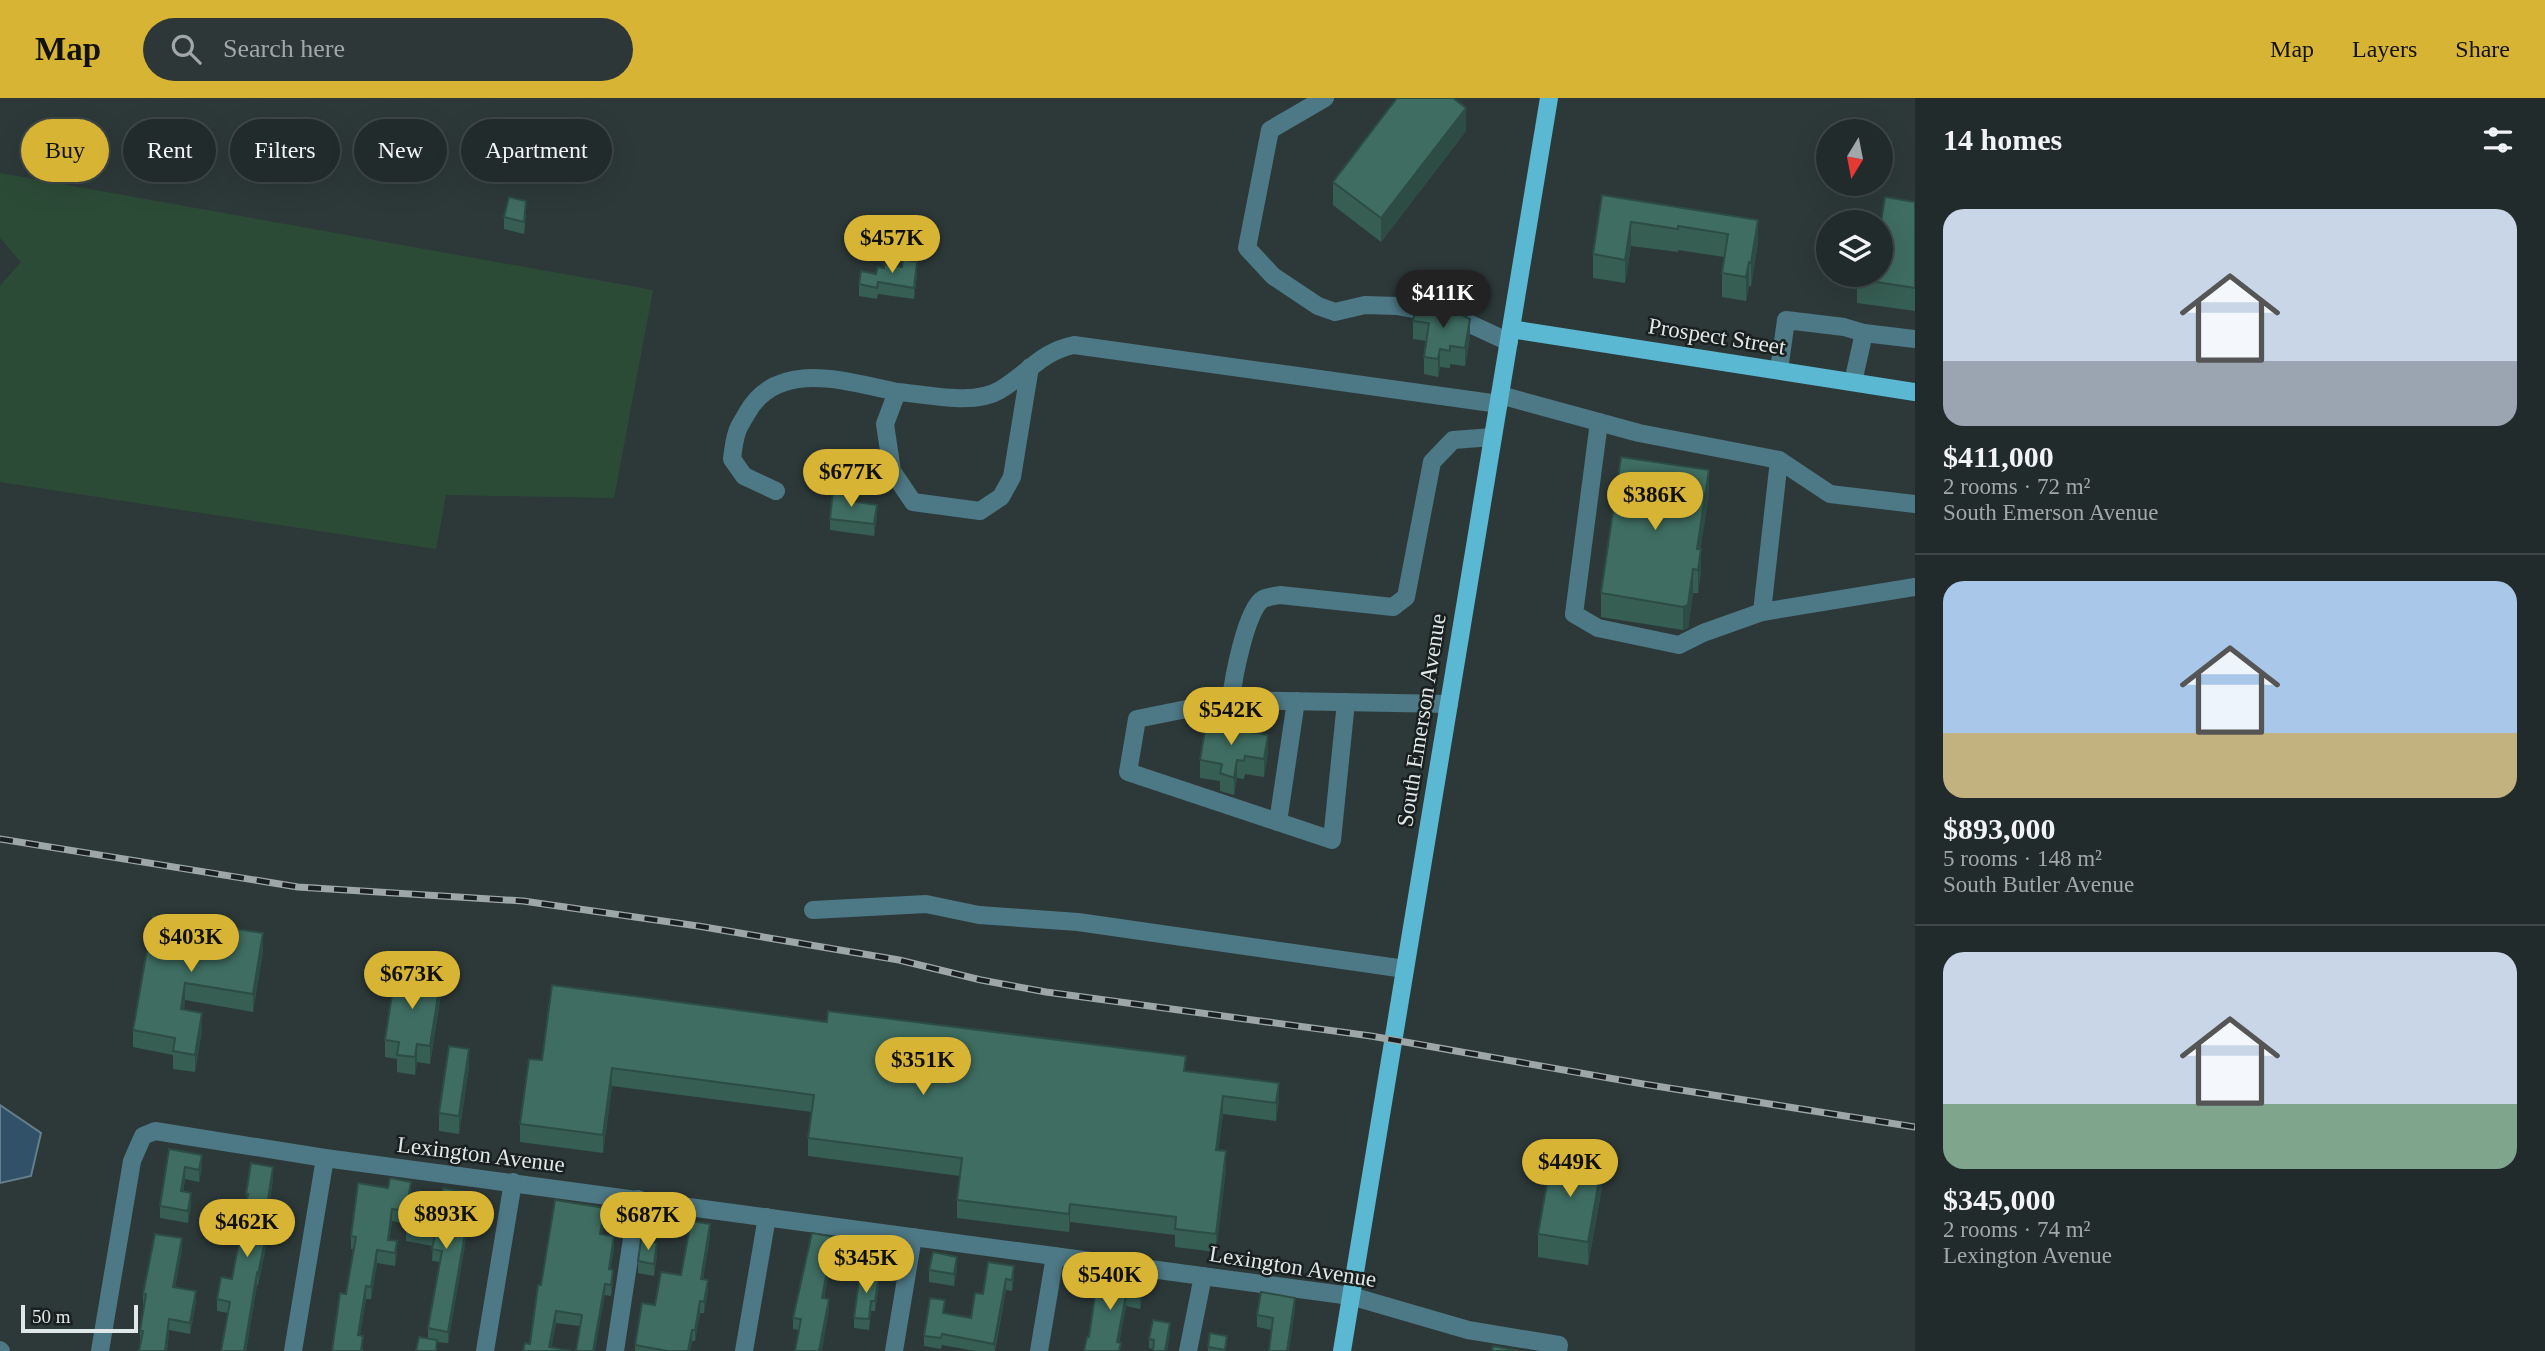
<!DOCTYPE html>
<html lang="en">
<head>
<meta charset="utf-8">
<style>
	:root { --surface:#222b2b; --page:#2e3737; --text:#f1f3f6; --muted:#a2a7a9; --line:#3f4747; --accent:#d8b434 }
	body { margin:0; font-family:"Times New Roman",serif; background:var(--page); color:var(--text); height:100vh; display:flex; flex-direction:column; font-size:26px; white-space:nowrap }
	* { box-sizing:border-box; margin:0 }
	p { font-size:23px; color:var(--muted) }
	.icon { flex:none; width:38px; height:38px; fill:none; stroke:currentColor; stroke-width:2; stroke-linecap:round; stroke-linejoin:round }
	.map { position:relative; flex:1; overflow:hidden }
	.panel { display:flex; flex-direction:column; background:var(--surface); width:630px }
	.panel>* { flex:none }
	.top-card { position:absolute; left:21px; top:21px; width:665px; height:63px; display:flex; gap:14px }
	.needle { width:46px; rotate:190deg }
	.fabs { position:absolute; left:1816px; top:21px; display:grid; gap:14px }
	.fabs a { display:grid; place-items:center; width:77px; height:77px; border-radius:50%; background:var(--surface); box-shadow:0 7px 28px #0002,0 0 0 2px var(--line); font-size:35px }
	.scale { position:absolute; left:21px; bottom:18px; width:117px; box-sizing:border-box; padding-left:7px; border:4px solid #e0e7e7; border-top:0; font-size:19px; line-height:24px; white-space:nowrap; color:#e0e7e7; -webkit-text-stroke:5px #1a1f1f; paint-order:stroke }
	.price { position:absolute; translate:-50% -60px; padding:0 16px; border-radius:24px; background:var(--accent); color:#111; font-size:23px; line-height:46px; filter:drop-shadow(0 2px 4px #0008) }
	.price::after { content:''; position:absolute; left:50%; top:42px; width:21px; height:16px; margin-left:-10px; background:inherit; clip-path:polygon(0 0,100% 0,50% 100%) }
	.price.active { background:#222; color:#fff }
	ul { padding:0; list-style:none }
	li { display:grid; align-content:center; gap:14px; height:371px; padding:0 28px }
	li+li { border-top:2px solid var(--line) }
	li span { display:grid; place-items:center; height:217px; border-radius:21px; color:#555 }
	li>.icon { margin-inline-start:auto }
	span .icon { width:126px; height:126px; fill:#fffc; stroke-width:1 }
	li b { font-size:30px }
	h2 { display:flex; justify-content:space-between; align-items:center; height:84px; padding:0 28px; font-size:30px }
	.tag { padding:0 24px; border-radius:32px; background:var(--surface); box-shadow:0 7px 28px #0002,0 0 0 2px var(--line); font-size:24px; line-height:63px }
	.tag.active { background:var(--accent); color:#111 }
	header { display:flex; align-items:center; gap:42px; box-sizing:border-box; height:98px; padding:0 35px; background:var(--accent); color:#111 }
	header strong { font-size:33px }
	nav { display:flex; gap:38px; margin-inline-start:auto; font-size:24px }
	.search { width:490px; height:63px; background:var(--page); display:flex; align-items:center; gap:18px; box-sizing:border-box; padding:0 24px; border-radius:38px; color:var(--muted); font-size:26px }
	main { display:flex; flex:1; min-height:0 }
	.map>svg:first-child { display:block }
	.green { fill:#2c4b37 }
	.water { fill:#305167; stroke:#657e8d; stroke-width:2 }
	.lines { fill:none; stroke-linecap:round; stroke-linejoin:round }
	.minor { stroke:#4d7885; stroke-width:18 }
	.major { stroke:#5ab8d2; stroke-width:18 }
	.rail-casing { stroke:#9ea7a7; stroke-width:7 }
	.rail { stroke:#1a1f1f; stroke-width:4.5; stroke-dasharray:13; stroke-linecap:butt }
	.wall { fill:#365e53 }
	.shaded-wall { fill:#2c4c44 }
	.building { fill:#3f6d61; stroke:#2c4c44; stroke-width:2 }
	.labels { text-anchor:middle; stroke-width:5; stroke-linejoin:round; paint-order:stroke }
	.street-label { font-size:23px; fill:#e0e7e7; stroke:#1a1f1f }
</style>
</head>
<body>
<header>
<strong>Map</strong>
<div class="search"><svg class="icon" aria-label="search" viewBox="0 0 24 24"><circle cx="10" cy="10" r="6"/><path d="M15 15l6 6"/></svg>Search here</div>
<nav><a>Map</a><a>Layers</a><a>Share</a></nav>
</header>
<main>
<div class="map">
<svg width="1915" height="1253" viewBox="0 0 1915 1253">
	<rect width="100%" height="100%" fill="#2d3939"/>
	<polygon class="green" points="0,75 653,192 614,400 446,397 436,451 0,384 0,188 21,164 0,140"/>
	<polygon class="water" points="0,1007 41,1035 31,1078 0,1085"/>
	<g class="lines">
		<g class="minor">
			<polyline points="1325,0 1270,32 1247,150 1273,178 1318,208 1335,214 1365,207 1397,208 1455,219 1509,244"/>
			<path d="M1030,269l-18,110 -11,20 -21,14 -67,-9 -21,-31 -7,-47 12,-32c30,2 77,14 103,-2 28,-16 40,-38 74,-45l425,59"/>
			<polyline points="1779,272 1786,222 1844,229 1864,235"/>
			<polyline points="1853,284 1864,235 1915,241"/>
			<polyline points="1500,297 1639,335 1779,362 1830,396 1915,406"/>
			<polyline points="1599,324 1574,516 1598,530 1679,547 1703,535 1762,514"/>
			<polyline points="1779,362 1762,514 1915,489"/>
			<path d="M776,393l-32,-15 -12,-17c1,-9 2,-18 5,-27 2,-7 7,-13 10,-19 31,-55 101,-31 150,-21"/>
			<polyline points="1231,602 1449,606"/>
			<path d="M1346,604l-14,138 -204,-68 9,-53 94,-19c2,-20 15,-91 32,-101 4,-2 12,-3 17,-4l113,12 13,-10 26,-135 21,-22 40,-3"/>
			<polyline points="1278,724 1296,603"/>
			<polyline points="813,812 926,806 979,817 1078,824 1405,871"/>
			<polyline points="0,1252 1,1253"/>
			<polyline points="100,1253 132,1063 143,1038 155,1033 325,1060 1351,1198 1468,1232 1559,1247 1558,1253"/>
			<polyline points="293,1253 325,1060"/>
			<polyline points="485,1253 513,1084"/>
			<polyline points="615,1253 638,1101"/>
			<polyline points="744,1253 767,1119"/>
			<polyline points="894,1253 913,1139"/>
			<polyline points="1039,1253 1055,1158"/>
			<polyline points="1188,1253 1203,1178"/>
		</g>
		<g class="major">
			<polyline points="1511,231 1915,294"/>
			<polyline points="1342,1253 1549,0"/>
		</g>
		<g class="rail-casing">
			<polyline id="rail" points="0,741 298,789 523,803 698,828 899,862 981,882 1046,894 1371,938 1643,986 1915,1029"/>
		</g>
		<use href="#rail" class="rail"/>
	</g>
	<g class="wall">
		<polygon points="1466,33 1381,144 1333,107 1333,84"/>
		<polygon points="76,61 74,78 50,76 50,64"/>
		<polygon points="1602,97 1758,145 1751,188 1749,188 1746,203 1722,199 1722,175 1724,159 1678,152 1678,154 1631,148 1625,185 1593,180 1593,156"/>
		<polygon points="1915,104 1915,213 1857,205 1857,181"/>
		<polygon points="526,115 524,136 504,131 504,119"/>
		<polygon points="876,176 917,176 914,201 878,196 877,201 859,198 859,186"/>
		<polygon points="1416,209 1470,239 1465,268 1450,266 1450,270 1440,269 1438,279 1424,276 1424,259 1426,243 1413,241 1413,223"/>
		<polygon points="1709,396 1700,451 1701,474 1698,495 1693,495 1688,530 1683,532 1601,519 1601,495"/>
		<polygon points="850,403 877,418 874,438 830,432 830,421"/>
		<polygon points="1268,654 1264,679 1245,676 1244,681 1237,680 1234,697 1220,693 1220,683 1200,680 1200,662"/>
		<polygon points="153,818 263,853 253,914 185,902 184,912 202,932 195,974 173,971 173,957 133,949 133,932"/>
		<polygon points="441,896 430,966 417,964 415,977 397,974 397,961 385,959 385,942"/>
		<polygon points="542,962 1186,973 1279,1002 1276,1023 1223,1016 1218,1052 1226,1071 1216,1154 1175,1149 1175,1137 1070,1124 1069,1134 957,1120 957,1102 960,1078 808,1058 808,1040 812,1014 612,988 603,1055 520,1044 520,1026"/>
		<polygon points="469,969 459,1036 439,1033 439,1015"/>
		<polygon points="169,1051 202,1069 199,1084 185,1081 183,1094 191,1107 188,1125 160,1120 160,1108"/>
		<polygon points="273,1081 269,1108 272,1120 258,1187 257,1187 246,1253 221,1253 228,1215 217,1213 217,1201 232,1181 246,1108 246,1096"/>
		<polygon points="1602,1089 1588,1167 1538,1159 1538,1136"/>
		<polygon points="411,1096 406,1126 392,1123 389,1142 397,1156 395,1168 377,1165 371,1201 366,1201 360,1237 363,1253 332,1253 346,1196 353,1151 351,1151 351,1138"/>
		<polygon points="472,1106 448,1245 437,1244 437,1253 428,1240 428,1230 440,1164 432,1163 433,1148 406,1143 406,1131 436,1125"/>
		<polygon points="605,1122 602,1136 614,1150 610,1171 613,1183 611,1198 605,1197 580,1228 556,1225 551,1250 530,1246 541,1187"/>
		<polygon points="655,1129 652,1144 657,1157 654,1178 638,1175 638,1163 643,1139"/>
		<polygon points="812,1135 851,1154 847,1177 829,1174 824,1201 829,1213 799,1232 793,1231 793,1220"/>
		<polygon points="710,1138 703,1181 708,1193 704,1215 700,1215 695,1243 692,1243 690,1253 635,1253 635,1247 655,1207 681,1177"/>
		<polygon points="182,1151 175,1190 196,1204 190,1236 169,1232 167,1253 139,1253 141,1244 140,1244 140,1233 144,1207 143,1206 143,1196"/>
		<polygon points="988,1164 1014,1179 1012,1193 1006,1192 995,1253 975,1253 942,1247 941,1251 924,1248 924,1238 944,1215 971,1220 983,1196"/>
		<polygon points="957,1171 954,1188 929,1184 929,1172"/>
		<polygon points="1098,1176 1143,1195 1140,1211 1126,1208 1119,1244 1121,1253"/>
		<polygon points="879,1187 875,1213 871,1213 869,1232 854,1230 854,1220"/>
		<polygon points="1295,1212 1272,1232 1257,1229 1257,1217"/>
		<polygon points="1170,1234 1167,1253 1153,1253 1153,1251 1149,1250 1149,1241"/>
		<polygon points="1227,1244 1225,1253 1208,1253 1208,1249"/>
	</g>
	<g class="shaded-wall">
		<polygon points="1466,10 1466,33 1381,144 1381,120"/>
		<polygon points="76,49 76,61 74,78 74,66"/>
		<polygon points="1758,122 1758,145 1751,188 1751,165"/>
		<polygon points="1631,124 1631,148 1625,185 1625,162"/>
		<polygon points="917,164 917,176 914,201 914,190"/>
		<polygon points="1749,164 1749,188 1746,203 1746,179"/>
		<polygon points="1470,221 1470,239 1465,268 1465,250"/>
		<polygon points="1440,251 1440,269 1438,279 1438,261"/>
		<polygon points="1709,372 1709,396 1697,474 1697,451"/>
		<polygon points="877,407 877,418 874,438 874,426"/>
		<polygon points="1701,451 1701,474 1698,495 1698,472"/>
		<polygon points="1693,471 1693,495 1688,530 1683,532 1683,509"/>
		<polygon points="1268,637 1268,654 1264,679 1264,661"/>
		<polygon points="1237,662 1237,680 1234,697 1234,680"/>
		<polygon points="263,835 263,853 253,914 253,896"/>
		<polygon points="441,879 441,896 430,966 430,948"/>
		<polygon points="185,885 185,902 181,929 181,911"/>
		<polygon points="202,915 202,932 195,974 195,957"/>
		<polygon points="417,946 417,964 415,977 415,959"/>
		<polygon points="469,951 469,969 459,1036 459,1018"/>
		<polygon points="612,970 612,988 603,1055 603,1037"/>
		<polygon points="1279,985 1279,1002 1276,1023 1276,1005"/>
		<polygon points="1223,998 1223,1016 1216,1070 1216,1052"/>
		<polygon points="1226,1053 1226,1071 1216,1154 1216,1136"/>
		<polygon points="202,1057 202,1069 199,1084 199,1072"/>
		<polygon points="1602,1066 1602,1089 1588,1167 1588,1144"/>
		<polygon points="185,1069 185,1081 181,1105 181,1093"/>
		<polygon points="273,1069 273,1081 267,1119 267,1108"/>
		<polygon points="411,1084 411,1096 406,1126 406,1113"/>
		<polygon points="191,1095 191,1107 188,1125 188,1113"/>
		<polygon points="472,1095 472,1106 448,1245 448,1234"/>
		<polygon points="1070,1106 1070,1124 1069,1134 1069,1116"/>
		<polygon points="272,1109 272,1120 258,1187 258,1176"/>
		<polygon points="605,1110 605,1122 600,1147 600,1136"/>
		<polygon points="392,1111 392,1123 388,1154 388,1142"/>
		<polygon points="710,1126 710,1138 701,1192 701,1181"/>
		<polygon points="614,1138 614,1150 609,1182 609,1171"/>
		<polygon points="182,1140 182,1151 173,1200 173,1189"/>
		<polygon points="851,1142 851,1154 847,1177 847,1165"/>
		<polygon points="397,1143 397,1156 395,1168 395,1155"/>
		<polygon points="657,1145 657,1157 654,1178 654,1166"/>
		<polygon points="377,1152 377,1165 371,1201 371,1189"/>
		<polygon points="957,1159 957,1171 954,1188 954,1176"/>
		<polygon points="829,1162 829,1174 822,1212 822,1200"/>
		<polygon points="1014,1168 1014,1179 1012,1193 1012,1182"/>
		<polygon points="613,1172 613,1183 611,1198 611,1187"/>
		<polygon points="257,1175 257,1187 246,1253 244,1253"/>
		<polygon points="879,1177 879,1187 875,1213 875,1203"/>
		<polygon points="1006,1181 1006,1192 994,1253 994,1246"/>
		<polygon points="708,1182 708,1193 704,1215 704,1204"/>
		<polygon points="1143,1184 1143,1195 1140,1211 1140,1200"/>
		<polygon points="605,1186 605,1197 595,1253 593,1253"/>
		<polygon points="366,1188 366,1201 358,1250 358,1237"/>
		<polygon points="196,1193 196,1204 190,1236 190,1225"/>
		<polygon points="1126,1197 1126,1208 1118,1253 1117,1244"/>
		<polygon points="1295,1200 1295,1212 1289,1253 1287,1253"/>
		<polygon points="829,1201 829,1213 822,1253 819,1253"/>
		<polygon points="700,1203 700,1215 695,1243 695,1232"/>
		<polygon points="556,1213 556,1225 551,1253 549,1249"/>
		<polygon points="169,1221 169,1232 167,1253 165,1253"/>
		<polygon points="1170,1225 1170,1234 1167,1253 1165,1253"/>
		<polygon points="692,1232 692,1243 690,1253 688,1253"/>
	</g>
	<g class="building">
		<polygon points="1397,0 1453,0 1466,10 1381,120 1333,84"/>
		<polygon points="52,45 76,49 74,66 50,64"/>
		<polygon points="1602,97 1758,122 1751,165 1749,164 1746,179 1722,175 1728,136 1678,128 1678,131 1631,124 1625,162 1593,156"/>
		<polygon points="509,99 526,103 524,124 504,119"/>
		<polygon points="1885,99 1915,104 1915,190 1857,181 1858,177 1881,177 1881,124"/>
		<polygon points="903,161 917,164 914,190 878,184 877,190 859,186 861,173 876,176 878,169 884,170 884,166 902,169"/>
		<polygon points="1416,209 1458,215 1470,221 1465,250 1450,248 1450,253 1440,251 1438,261 1424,259 1429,225 1413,223"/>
		<polygon points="1621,359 1709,372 1697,451 1701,451 1698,472 1693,471 1688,507 1683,509 1601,495"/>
		<polygon points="833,392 850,394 849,403 877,407 874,426 830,421"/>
		<polygon points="1206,626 1268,637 1264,661 1245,658 1244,663 1237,662 1234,680 1220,675 1222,666 1200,662"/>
		<polygon points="153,818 263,835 253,896 185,885 181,911 202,915 195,957 173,953 175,940 133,932"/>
		<polygon points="396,871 441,879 430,948 417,946 415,959 397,957 399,944 385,942"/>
		<polygon points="552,887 827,924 828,913 1186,958 1184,973 1279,985 1276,1005 1223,998 1216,1052 1226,1053 1216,1136 1175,1131 1176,1119 1070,1106 1069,1116 957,1102 962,1060 808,1040 814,997 612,970 603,1037 520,1026 529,961 542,962"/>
		<polygon points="449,948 469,951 459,1018 439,1015"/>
		<polygon points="169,1051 202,1057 199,1072 185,1069 181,1093 191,1095 188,1113 160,1108"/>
		<polygon points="1552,1057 1602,1066 1588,1144 1538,1136"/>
		<polygon points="251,1065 273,1069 267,1108 272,1109 258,1176 257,1175 244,1253 221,1253 230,1204 217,1201 221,1179 232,1181 248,1096 246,1096"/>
		<polygon points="390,1080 411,1084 406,1113 392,1111 388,1142 397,1143 395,1155 377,1152 371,1189 366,1188 358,1237 363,1238 361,1253 332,1253 340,1195 346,1196 356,1139 351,1138 358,1085 388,1090"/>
		<polygon points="443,1090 472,1095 448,1234 428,1230 442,1153 432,1151 435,1137 406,1131 407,1120 436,1125"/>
		<polygon points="555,1102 605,1110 600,1136 614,1138 609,1171 613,1172 611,1187 605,1186 593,1253 576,1253 582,1217 556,1213 549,1249 571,1253 523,1253 525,1245 530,1246 538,1187 541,1187"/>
		<polygon points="645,1122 655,1123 652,1141 643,1139"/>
		<polygon points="691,1123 710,1126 701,1181 708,1182 704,1204 700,1203 695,1232 692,1232 688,1253 667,1253 635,1247 642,1205 655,1207 661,1174 681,1177"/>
		<polygon points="812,1135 851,1142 847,1165 829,1162 822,1200 829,1201 819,1253 795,1253 801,1221 793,1220"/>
		<polygon points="155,1136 182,1140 173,1189 196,1193 190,1225 169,1221 165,1253 139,1253 143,1233 140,1233 146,1196 143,1196"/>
		<polygon points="641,1142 657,1145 654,1166 638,1163"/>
		<polygon points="933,1154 957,1159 954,1176 929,1172"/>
		<polygon points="988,1164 1014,1168 1012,1182 1006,1181 994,1246 942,1236 941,1240 924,1238 930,1200 945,1202 943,1215 971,1220 975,1195 983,1196"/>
		<polygon points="860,1174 879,1177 875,1203 871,1203 869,1221 854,1220"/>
		<polygon points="1098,1176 1143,1184 1140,1200 1126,1197 1117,1244 1121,1245 1119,1253 1084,1253 1087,1239 1089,1239"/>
		<polygon points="1261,1194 1295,1200 1287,1253 1269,1253 1273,1220 1257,1217"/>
		<polygon points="1153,1222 1170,1225 1165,1253 1153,1253 1154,1242 1149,1241"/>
		<polygon points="1210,1235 1227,1238 1225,1252 1208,1249"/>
		<polygon points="419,1239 437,1242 436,1253 416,1253"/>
		<polygon points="1493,1248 1520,1253 1492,1253"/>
	</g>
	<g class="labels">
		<g class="street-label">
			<text transform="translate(1717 238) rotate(9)" y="8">Prospect Street</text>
			<text transform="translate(1421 622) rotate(-81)" y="8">South Emerson Avenue</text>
			<text transform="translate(481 1056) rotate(7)" y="8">Lexington Avenue</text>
			<text transform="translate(1293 1168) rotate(9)" y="8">Lexington Avenue</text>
		</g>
	</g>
</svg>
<div class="fabs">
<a><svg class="needle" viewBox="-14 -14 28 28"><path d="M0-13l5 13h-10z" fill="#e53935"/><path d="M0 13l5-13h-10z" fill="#a2a7a9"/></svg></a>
<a><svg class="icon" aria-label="layers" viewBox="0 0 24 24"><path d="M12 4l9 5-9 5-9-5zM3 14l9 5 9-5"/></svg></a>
</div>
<div class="scale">50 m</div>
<b class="price" style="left:892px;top:177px">$457K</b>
<b class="price active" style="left:1443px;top:232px">$411K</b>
<b class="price" style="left:851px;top:411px">$677K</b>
<b class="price" style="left:1655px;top:434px">$386K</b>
<b class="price" style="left:1231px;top:649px">$542K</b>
<b class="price" style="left:191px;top:876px">$403K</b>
<b class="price" style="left:412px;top:913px">$673K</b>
<b class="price" style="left:923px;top:999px">$351K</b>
<b class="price" style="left:1570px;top:1101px">$449K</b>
<b class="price" style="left:446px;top:1153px">$893K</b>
<b class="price" style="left:648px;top:1154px">$687K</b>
<b class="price" style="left:247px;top:1161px">$462K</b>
<b class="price" style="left:866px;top:1197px">$345K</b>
<b class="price" style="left:1110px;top:1214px">$540K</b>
<div class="top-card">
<a class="tag active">Buy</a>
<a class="tag">Rent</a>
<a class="tag">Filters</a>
<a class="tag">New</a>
<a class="tag">Apartment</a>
</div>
</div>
<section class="panel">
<h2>14 homes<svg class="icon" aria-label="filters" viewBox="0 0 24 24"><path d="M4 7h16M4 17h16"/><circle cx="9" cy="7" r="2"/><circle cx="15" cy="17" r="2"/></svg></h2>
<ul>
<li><span style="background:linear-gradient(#c9d6e8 70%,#9aa5b1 0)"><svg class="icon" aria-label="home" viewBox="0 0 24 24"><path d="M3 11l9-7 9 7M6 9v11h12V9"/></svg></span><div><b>$411,000</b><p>2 rooms · 72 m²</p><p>South Emerson Avenue</p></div></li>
<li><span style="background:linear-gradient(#a9c7e8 70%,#c2b280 0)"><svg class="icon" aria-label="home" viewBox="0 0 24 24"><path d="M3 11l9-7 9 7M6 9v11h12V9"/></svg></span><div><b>$893,000</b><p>5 rooms · 148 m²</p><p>South Butler Avenue</p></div></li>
<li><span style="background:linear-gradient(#c9d6e8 70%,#7fa58c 0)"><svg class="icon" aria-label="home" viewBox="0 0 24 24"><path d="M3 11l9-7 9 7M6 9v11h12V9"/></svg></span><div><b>$345,000</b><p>2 rooms · 74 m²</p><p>Lexington Avenue</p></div></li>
</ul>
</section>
</main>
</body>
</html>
